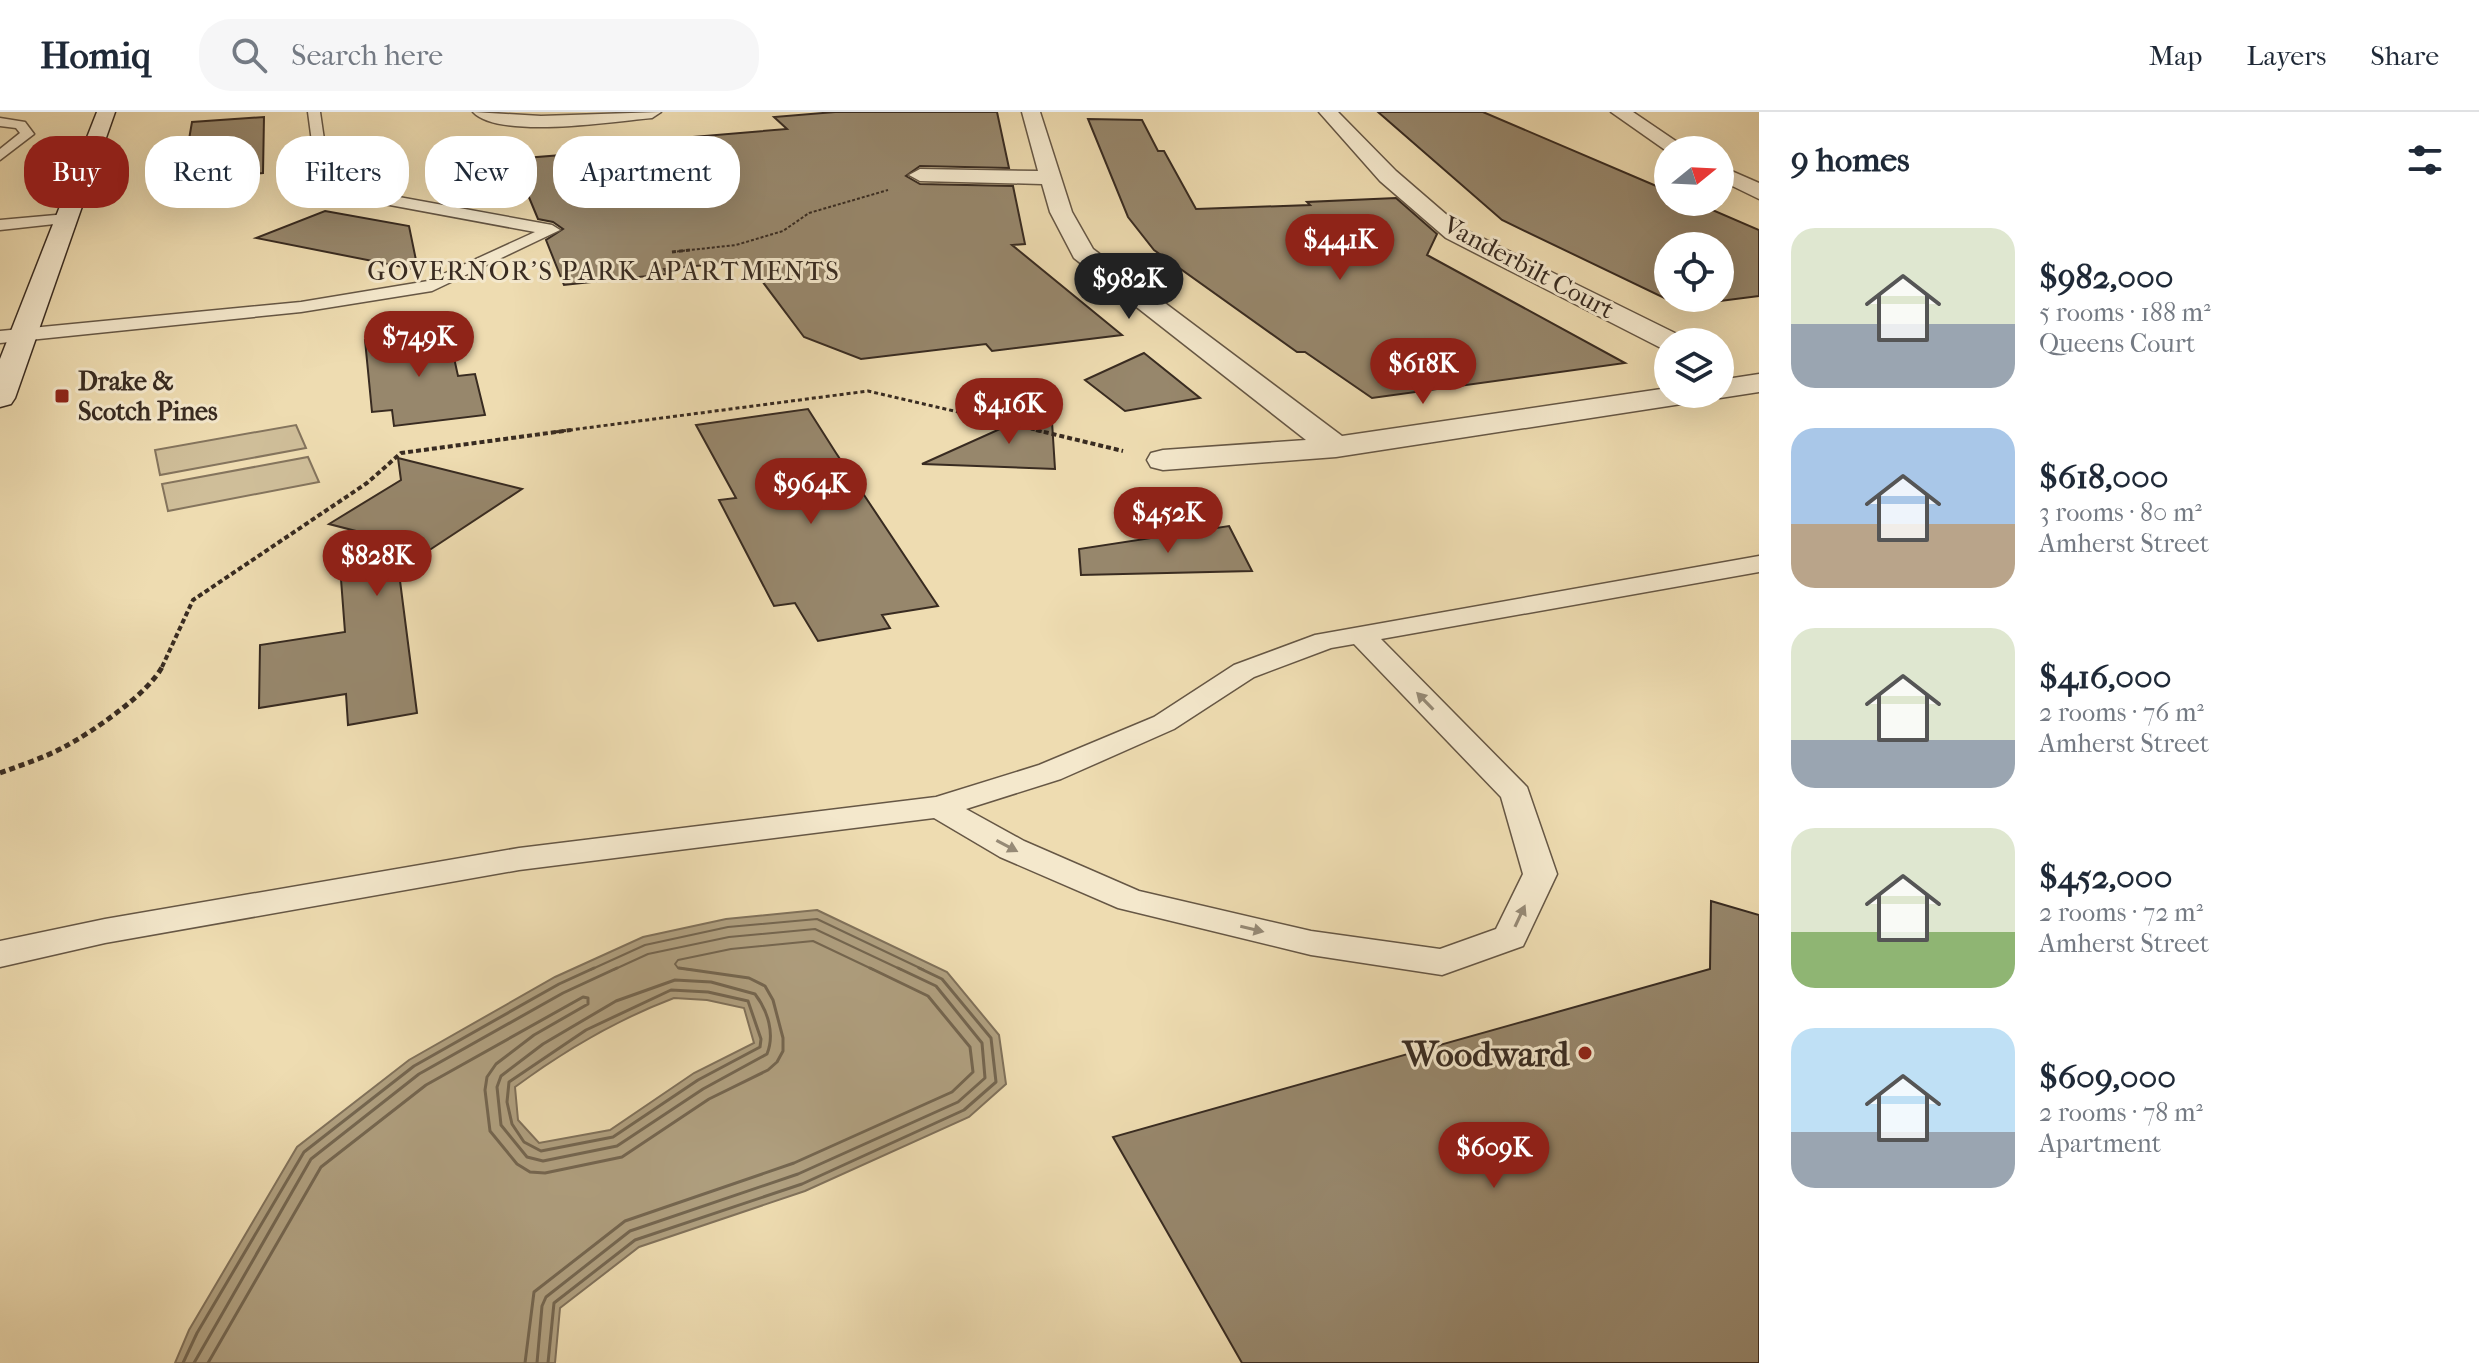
<!DOCTYPE html>
<html lang="en">
<head>
<meta charset="utf-8">
<style>
	:root { --surface:#fff; --page:#f6f6f7; --text:#1f2937; --muted:#747a83; --line:#e0e1e3; --accent:#8f2418 }
	body { margin:0; font-family:"IM FELL French Canon",serif; background:var(--page); color:var(--text); height:100vh; display:flex; flex-direction:column; font-size:30px; white-space:nowrap }
	* { box-sizing:border-box; margin:0 }
	p { font-size:26px; color:var(--muted) }
	.icon { flex:none; width:44px; height:44px; fill:none; stroke:currentColor; stroke-width:2; stroke-linecap:round; stroke-linejoin:round }
	.map { position:relative; flex:1; overflow:hidden }
	.side { display:flex; flex-direction:column; background:var(--surface); width:720px }
	.side>* { flex:none }
	.hud { position:absolute; left:24px; top:24px; width:760px; height:72px; display:flex; gap:16px }
	.needle { width:52px; rotate:72deg }
	.tools { position:absolute; left:1654px; top:24px; display:grid; gap:16px }
	.tools a { display:grid; place-items:center; width:80px; height:80px; border-radius:50%; background:var(--surface); box-shadow:0 8px 32px #0002; font-size:40px }
	.price { position:absolute; translate:-50% -68px; padding:0 18px; border-radius:28px; background:var(--accent); color:#fff; font-size:26px; line-height:52px; filter:drop-shadow(0 2px 4px #0008) }
	.price::after { content:''; position:absolute; left:50%; top:48px; width:24px; height:18px; margin-left:-12px; background:inherit; clip-path:polygon(0 0,100% 0,50% 100%) }
	.price.active { background:#222; color:#fff }
	ul { padding:0; list-style:none }
	li { display:flex; align-items:center; gap:24px; height:200px; padding:0 32px }
	li span { display:grid; place-items:center; flex:none; width:224px; height:160px; border-radius:24px; color:#555 }
	li>.icon { margin-inline-start:auto }
	span .icon { width:96px; height:96px; fill:#fffc; stroke-width:1 }
	li b { font-size:34px }
	h2 { display:flex; justify-content:space-between; align-items:center; height:96px; padding:0 32px; font-size:34px }
	.tag { padding:0 28px; border-radius:32px; background:var(--surface); box-shadow:0 8px 32px #0002; font-size:28px; line-height:72px }
	.tag.active { background:var(--accent); color:#fff }
	header { display:flex; align-items:center; gap:48px; box-sizing:border-box; height:112px; padding:0 40px; background:var(--surface); border-bottom:2px solid var(--line) }
	header strong { font-size:38px }
	nav { display:flex; gap:44px; margin-inline-start:auto; font-size:28px }
	.search { width:560px; height:72px; background:var(--page); display:flex; align-items:center; gap:20px; box-sizing:border-box; padding:0 28px; border-radius:32px; color:var(--muted); font-size:30px }
	main { display:flex; flex:1; min-height:0 }
	.map>svg:first-child { display:block }
	.green { fill:#cfbe99; stroke:#84745d; stroke-width:2 }
	.water { fill:#b0a080; stroke:#80715a; stroke-width:2; fill-rule:evenodd }
	.lines { fill:none; stroke-linecap:round; stroke-linejoin:round }
	.shore-far1 { stroke:#746650; stroke-width:2 }
	.shore { stroke:#746650; stroke-width:3 }
	.building { fill:#97876c; stroke:#382b21; stroke-width:2; fill-rule:evenodd }
	.lane-casing { stroke:#665745; stroke-width:3 }
	.street-casing { stroke:#665745; stroke-width:3 }
	.secondary-casing { stroke:#382b21; stroke-width:3 }
	.path-far3 { stroke:#382b21; stroke-width:2; stroke-dasharray:3 2; stroke-linecap:butt }
	.path-far2 { stroke:#382b21; stroke-width:3; stroke-dasharray:4 3; stroke-linecap:butt }
	.path-far1 { stroke:#382b21; stroke-width:4; stroke-dasharray:5 3; stroke-linecap:butt }
	.path { stroke:#382b21; stroke-width:5; stroke-dasharray:6 4; stroke-linecap:butt }
	.lane { fill:#f4e8cc; fill-rule:evenodd }
	.street { fill:#f4e8cc; fill-rule:evenodd }
	.secondary { fill:#f4e8cc; fill-rule:evenodd }
	.oneway { fill:#968a76 }
	.poi-dot { fill:#8f2418; stroke:#f4e8cc; stroke-width:3 }
	.labels { text-anchor:middle; stroke-width:6; stroke-linejoin:round; paint-order:stroke }
	.far-street-label { font-size:26px; fill:#382b21; stroke:#f4e8cc }
	.far-neighbourhood-label { font-size:26px; letter-spacing:2px; fill:#382b21; stroke:#f4e8cc }
	.far-poi-label { font-size:26px; font-weight:bold; fill:#382b21; stroke:#f4e8cc; text-anchor:start }
	.near-poi-label { font-size:36px; font-weight:bold; fill:#382b21; stroke:#f4e8cc; text-anchor:end }
</style>
</head>
<body>
<header>
<strong>Homiq</strong>
<div class="search"><svg class="icon" aria-label="search" viewBox="0 0 24 24"><circle cx="10" cy="10" r="6"/><path d="M15 15l6 6"/></svg>Search here</div>
<nav><a>Map</a><a>Layers</a><a>Share</a></nav>
</header>
<main>
<div class="map">
<svg width="1759" height="1251" viewBox="0 0 1759 1251">
	<rect width="100%" height="100%" fill="#eedcb1"/>
	<filter id="stains"><feTurbulence type="fractalNoise" baseFrequency=".0025" numOctaves="4"/><feColorMatrix values="0 0 0 0 .2 0 0 0 0 .09 0 0 0 0 .02 0 0 0 .5 -.17"/></filter>
	<radialGradient id="worn" r=".72"><stop offset=".6" stop-color="#630" stop-opacity="0"/><stop offset="1" stop-color="#630" stop-opacity=".3"/></radialGradient>
	<g class="green">
		<polygon points="296,313 306,336 160,363 155,338"/>
		<polygon points="308,345 319,370 168,399 162,372"/>
	</g>
	<path class="water" d="M817,798l130,62 52,63 7,49 -37,33 -164,74 -166,56 -79,61 -5,55h-380l14,-33 108,-183 112,-87 146,-83 88,-40 83,-18zM674,886l33,2 37,8 10,35 -60,30 -84,57 -71,13 -21,-23 -3,-33c50,-37 101,-67 159,-89z"/>
	<g class="lines">
		<g class="shore-far1">
			<polyline points="590,858 645,833 728,815 817,807 924,858"/>
			<polyline points="613,858 648,842 729,825 815,817 902,858"/>
			<polyline points="693,858 678,856 675,852 678,848 731,837 813,829 874,858"/>
		</g>
		<g class="shore">
			<path d="M675,868l36,2 44,12c13,17 20,40 12,60l-64,35 -86,57 -74,15 -16,-4 -26,-32 -4,-38 4,-11 42,-32 73,-43z"/>
			<polygon points="671,878 708,880 748,889 761,927 760,935 698,968 613,1025 541,1039 524,1030 512,1012 507,990 509,970 586,918"/>
			<polyline points="183,1251 197,1221 304,1040 414,954 559,872 594,856"/>
			<polyline points="194,1251 311,1047 419,962 563,881 617,856"/>
			<polyline points="208,1251 321,1055 426,973 583,885 588,886 588,892 534,923 496,952 487,965 485,978 490,1019 517,1052 530,1060 545,1061 622,1045 709,987 768,958 777,950 783,939 783,926 773,888 765,874 749,866 679,856"/>
			<polyline points="525,1251 534,1180 625,1109 794,1051 952,980 973,960 970,935 928,884 870,856"/>
			<polyline points="537,1251 542,1194 546,1185 630,1119 798,1062 958,990 985,966 982,931 936,874 898,856"/>
			<polyline points="548,1251 554,1191 635,1128 802,1072 964,998 996,970 991,926 942,867 919,856"/>
		</g>
	</g>
	<g class="building">
		<polygon points="835,0 997,0 1009,56 920,54 906,64 920,72 1013,74 1025,132 1012,133 1122,223 992,239 986,232 861,247 804,225 747,149 664,157 667,162 564,173 546,128 563,117 553,110 538,107 513,47 637,37 632,30 787,17 774,5"/>
		<path d="M1378,0h105l185,79v11h26l65,28v66l-78,10 -179,-86zM1668,134h52v52h-52z"/>
		<polygon points="264,5 263,61 182,68 192,10"/>
		<polygon points="1088,7 1142,8 1158,39 1164,39 1196,97 1310,93 1307,90 1396,86 1437,122 1427,143 1625,251 1372,286 1305,240 1297,240 1154,138 1128,105"/>
		<polygon points="325,99 409,114 418,158 256,126"/>
		<polygon points="429,215 433,234 451,232 458,264 475,262 485,303 394,314 392,298 372,300 365,228 376,227 375,221"/>
		<polygon points="1144,241 1200,286 1125,299 1085,268"/>
		<polygon points="1051,294 1055,357 922,352"/>
		<polygon points="808,297 836,341 938,494 882,503 890,516 818,529 795,491 774,494 719,388 736,386 696,313"/>
		<polygon points="398,346 522,377 428,439 395,430 417,601 348,613 346,582 259,596 260,533 345,520 340,454 383,426 329,412 401,368"/>
		<polygon points="1229,414 1252,459 1081,463 1079,437"/>
		<polygon points="1711,789 1759,803 1759,1251 1242,1251 1113,1025 1710,857"/>
	</g>
	<g class="lines">
		<g class="lane-casing">
			<g id="lane">
				<polygon points="308,0 320,0 330,69 355,77 552,113 560,118 432,179 301,200 0,231 0,219 301,190 428,169 535,120 352,86 318,75"/>
				<polygon points="0,6 25,10 34,22 0,48 0,37 20,21 16,16 0,14"/>
				<polygon points="67,102 75,107 73,110 0,118 0,108"/>
				<path d="M1759,444v16l-378,67 146,148 30,87 -34,72 -81,29 -131,-20 -193,-47 -118,-51 -66,-39 -415,52 -414,73 -105,24v-26l105,-22 414,-71 417,-51 103,-32 115,-48 80,-52 81,-30zM1354,532l147,153 22,77 -27,55 -56,20 -129,-18 -172,-40 -115,-50 -58,-32 95,-30 113,-50 80,-52 77,-29z"/>
			</g>
		</g>
		<g class="street-casing">
			<g id="street">
				<path d="M473,0l68,4 120,-4 -9,6c-37,3 -153,22 -179,-6z"/>
				<polygon points="1022,0 1040,0 1072,100 1093,137 1342,324 1668,276 1668,282 1703,282 1699,288 1688,291 1336,345 1163,358 1151,355 1147,348 1151,341 1163,338 1306,328 1074,146 1050,100 1042,72 920,69 909,63 920,57 1038,59"/>
				<polygon points="1319,0 1338,0 1396,59 1462,116 1681,224 1685,230 1668,230 1668,238 1661,236 1446,126 1380,69"/>
				<polygon points="1611,0 1633,0 1689,38 1668,40"/>
				<polygon points="1720,54 1759,71 1759,87 1720,68"/>
				<polygon points="1759,262 1759,280 1720,286 1708,282 1720,282 1720,268"/>
			</g>
		</g>
		<g class="secondary-casing">
			<polygon id="secondary" points="97,0 115,0 15,286 11,292 0,295 0,247"/>
		</g>
		<g class="path-far3">
			<polyline points="459,60 522,42"/>
			<polyline points="672,140 736,133 783,119 809,101 888,78"/>
		</g>
		<g class="path-far2">
			<polyline points="672,140 690,138"/>
			<polyline points="555,320 868,279 1044,320"/>
		</g>
		<g class="path-far1">
			<polyline points="1036,318 1123,339"/>
			<polyline points="162,555 193,488 367,371 401,341 571,318"/>
		</g>
		<path class="path" d="M0,661c21,-8 44,-15 64,-26 27,-14 87,-55 99,-82"/>
		<use href="#lane" class="lane"/>
		<use href="#street" class="street"/>
		<use href="#secondary" class="secondary"/>
	</g>
	<defs><path id="oneway-solid" d="M-6-.8H1V-3.2L6.5 0L1 3.2V.8H-6Z" transform="scale(2)"/></defs>
	<g class="oneway">
		<use href="#oneway-solid" transform="translate(1425 589) rotate(-134)"/>
		<use href="#oneway-solid" transform="translate(1007 734) rotate(28)"/>
		<use href="#oneway-solid" transform="translate(1520 804) rotate(-65)"/>
		<use href="#oneway-solid" transform="translate(1252 817) rotate(13)"/>
	</g>
	<g class="poi-dot">
		<rect x="54" y="276" width="16" height="16" rx="4"/>
		<circle cx="1585" cy="941" r="8"/>
	</g>
	<g class="labels">
		<g class="far-street-label">
			<text transform="translate(1529 155) rotate(28)" y="9">Vanderbilt Court</text>
		</g>
		<g class="far-neighbourhood-label">
			<text x="604" y="168">GOVERNOR'S PARK APARTMENTS</text>
		</g>
		<g class="far-poi-label">
			<text x="78" y="278">Drake &amp;<tspan x="78" dy="30">Scotch Pines</tspan></text>
		</g>
		<g class="near-poi-label">
			<text x="1569" y="954">Woodward</text>
		</g>
	</g>
	<rect width="100%" height="100%" filter="url(#stains)"/>
	<rect width="100%" height="100%" fill="url(#worn)"/>
</svg>
<div class="tools">
<a><svg class="needle" viewBox="-14 -14 28 28"><path d="M0-13l5 13h-10z" fill="#e53935"/><path d="M0 13l5-13h-10z" fill="#747a83"/></svg></a>
<a><svg class="icon" aria-label="locate" viewBox="0 0 24 24"><circle cx="12" cy="12" r="6"/><path d="M12 2v4M12 18v4M2 12h4M18 12h4"/></svg></a>
<a><svg class="icon" aria-label="layers" viewBox="0 0 24 24"><path d="M12 4l9 5-9 5-9-5zM3 14l9 5 9-5"/></svg></a>
</div>
<b class="price" style="left:1340px;top:170px">$441K</b>
<b class="price active" style="left:1129px;top:209px">$982K</b>
<b class="price" style="left:419px;top:267px">$749K</b>
<b class="price" style="left:1423px;top:294px">$618K</b>
<b class="price" style="left:1009px;top:334px">$416K</b>
<b class="price" style="left:811px;top:414px">$964K</b>
<b class="price" style="left:1168px;top:443px">$452K</b>
<b class="price" style="left:377px;top:486px">$828K</b>
<b class="price" style="left:1494px;top:1078px">$609K</b>
<div class="hud">
<a class="tag active">Buy</a>
<a class="tag">Rent</a>
<a class="tag">Filters</a>
<a class="tag">New</a>
<a class="tag">Apartment</a>
</div>
</div>
<section class="side">
<h2>9 homes<svg class="icon" aria-label="filters" viewBox="0 0 24 24"><path d="M4 7h16M4 17h16"/><circle cx="9" cy="7" r="2"/><circle cx="15" cy="17" r="2"/></svg></h2>
<ul>
<li><span style="background:linear-gradient(#dfe7d0 60%,#9aa5b1 0)"><svg class="icon" aria-label="home" viewBox="0 0 24 24"><path d="M3 11l9-7 9 7M6 9v11h12V9"/></svg></span><div><b>$982,000</b><p>5 rooms · 188 m²</p><p>Queens Court</p></div></li>
<li><span style="background:linear-gradient(#a9c7e8 60%,#b9a48a 0)"><svg class="icon" aria-label="home" viewBox="0 0 24 24"><path d="M3 11l9-7 9 7M6 9v11h12V9"/></svg></span><div><b>$618,000</b><p>3 rooms · 80 m²</p><p>Amherst Street</p></div></li>
<li><span style="background:linear-gradient(#dfe7d0 70%,#9aa5b1 0)"><svg class="icon" aria-label="home" viewBox="0 0 24 24"><path d="M3 11l9-7 9 7M6 9v11h12V9"/></svg></span><div><b>$416,000</b><p>2 rooms · 76 m²</p><p>Amherst Street</p></div></li>
<li><span style="background:linear-gradient(#dfe7d0 65%,#8fb573 0)"><svg class="icon" aria-label="home" viewBox="0 0 24 24"><path d="M3 11l9-7 9 7M6 9v11h12V9"/></svg></span><div><b>$452,000</b><p>2 rooms · 72 m²</p><p>Amherst Street</p></div></li>
<li><span style="background:linear-gradient(#bfe0f5 65%,#9aa5b1 0)"><svg class="icon" aria-label="home" viewBox="0 0 24 24"><path d="M3 11l9-7 9 7M6 9v11h12V9"/></svg></span><div><b>$609,000</b><p>2 rooms · 78 m²</p><p>Apartment</p></div></li>
</ul>
</section>
</main>
</body>
</html>
